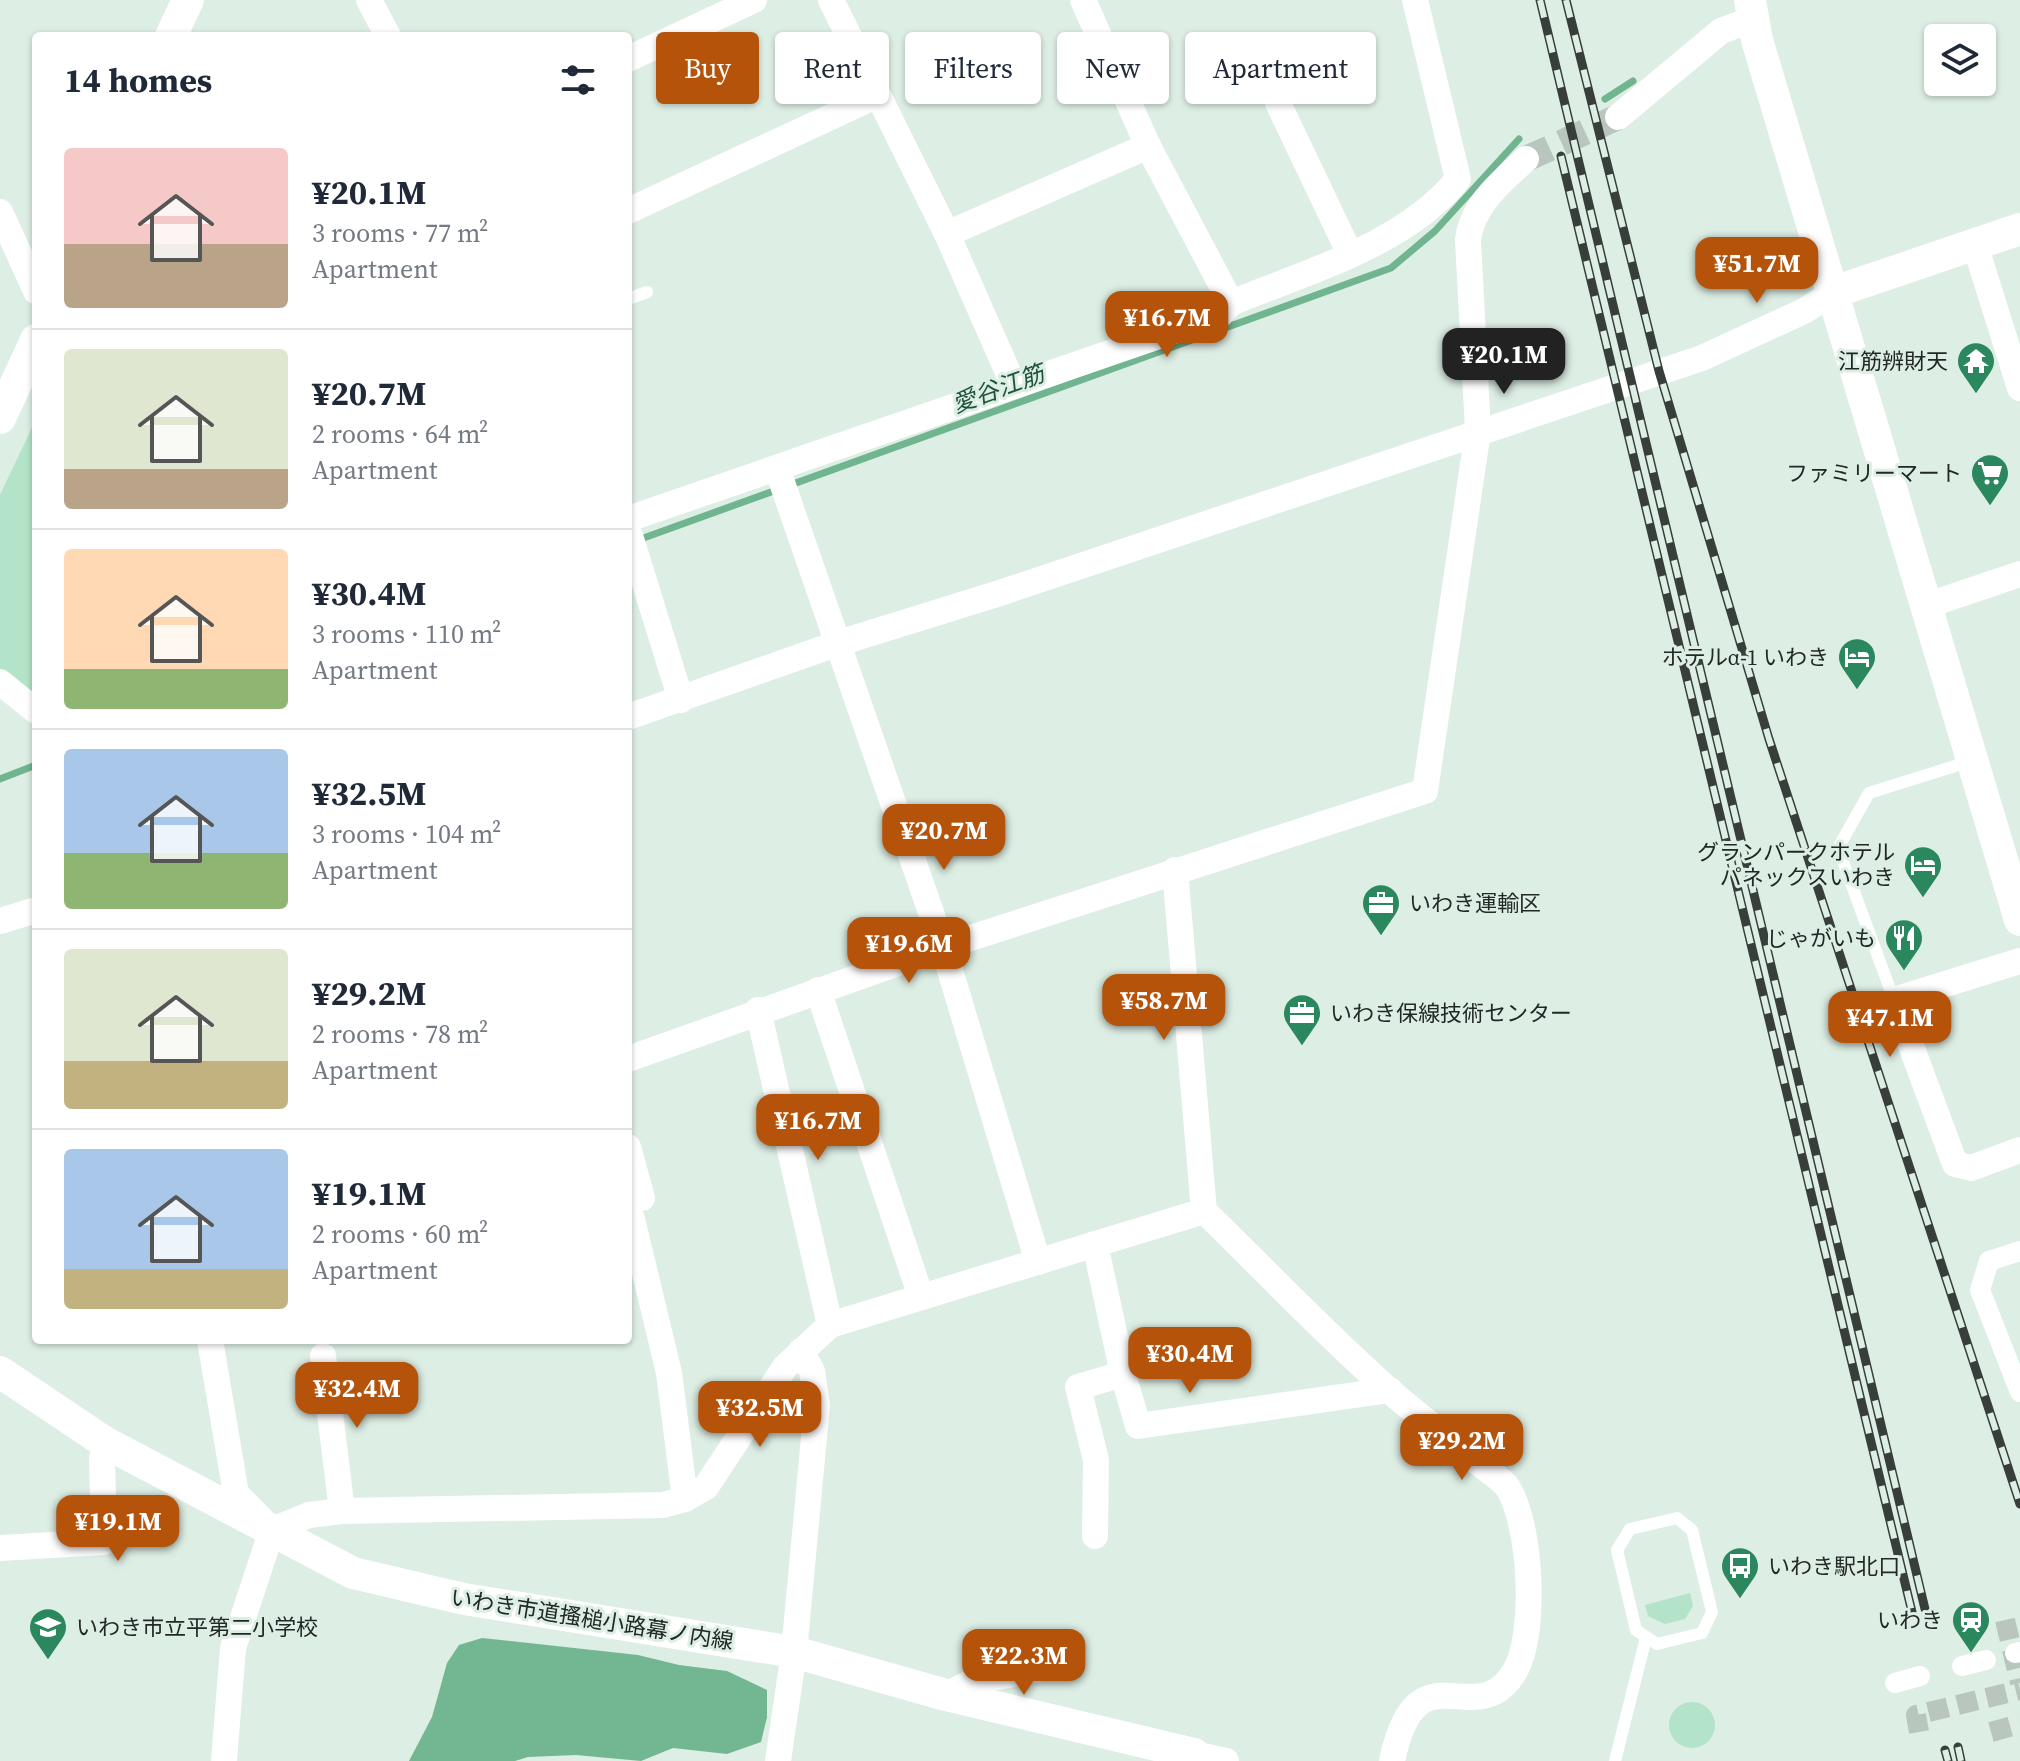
<!DOCTYPE html>
<html lang="en">
<head>
<meta charset="utf-8">
<style>
	:root { --surface:#fff; --page:#f6f6f7; --text:#1f2937; --muted:#747a83; --line:#e0e1e3; --accent:#b45309 }
	body { margin:0; font-family:"Source Serif 4","Noto Sans JP",serif; background:var(--page); color:var(--text); height:100vh; display:flex; flex-direction:column; font-size:30px; white-space:nowrap }
	* { box-sizing:border-box; margin:0 }
	p { font-size:26px; color:var(--muted) }
	.icon { flex:none; width:44px; height:44px; fill:none; stroke:currentColor; stroke-width:2; stroke-linecap:round; stroke-linejoin:round }
	.map { position:relative; flex:1; overflow:hidden }
	.sheet { position:absolute; left:32px; top:32px; width:600px; height:1312px; display:flex; flex-direction:column; background:var(--surface); border-radius:8px; box-shadow:0 2px 6px #0004 }
	.sheet>* { flex:none }
	.hud { position:absolute; left:656px; top:32px; width:760px; height:72px; display:flex; gap:16px }
	.fabs { position:absolute; left:1924px; top:24px; display:grid; gap:16px }
	.fabs a { display:grid; place-items:center; width:72px; height:72px; border-radius:8px; background:var(--surface); box-shadow:0 2px 6px #0004; font-size:40px }
	.price { position:absolute; translate:-50% -68px; padding:0 18px; border-radius:16px; background:var(--accent); color:#fff; font-size:26px; line-height:52px; filter:drop-shadow(0 2px 4px #0008) }
	.price::after { content:''; position:absolute; left:50%; top:48px; width:24px; height:18px; margin-left:-12px; background:inherit; clip-path:polygon(0 0,100% 0,50% 100%) }
	.price.active { background:#222; color:#fff }
	ul { padding:0; list-style:none }
	li { display:flex; align-items:center; gap:24px; height:200px; padding:0 32px }
	li+li { border-top:2px solid var(--line) }
	li span { display:grid; place-items:center; flex:none; width:224px; height:160px; border-radius:8px; color:#555 }
	li>.icon { margin-inline-start:auto }
	span .icon { width:96px; height:96px; fill:#fffc; stroke-width:1 }
	li b { font-size:34px }
	h2 { display:flex; justify-content:space-between; align-items:center; height:96px; padding:0 32px; font-size:34px }
	.chip { padding:0 28px; border-radius:8px; background:var(--surface); box-shadow:0 2px 6px #0004; font-size:28px; line-height:72px }
	.chip.active { background:var(--accent); color:#fff }
	.map>svg:first-child { display:block }
	.green { fill:#b3e3c8 }
	.forest { fill:#72b692 }
	.lines { fill:none; stroke-linecap:round; stroke-linejoin:round }
	.stream { stroke:#70b490; stroke-width:7 }
	.pedestrian-tunnel { stroke:#b8c6be; stroke-width:20; stroke-dasharray:20 10; stroke-linecap:butt }
	.minor-tunnel { stroke:#b8c6be; stroke-width:26; stroke-dasharray:26 13; stroke-linecap:butt }
	.service { stroke:#fff; stroke-width:12 }
	.pedestrian { stroke:#fff; stroke-width:20 }
	.minor { stroke:#fff; stroke-width:26 }
	.tertiary { stroke:#fff; stroke-width:32 }
	.rail-casing { stroke:#383f3b; stroke-width:9 }
	.rail { stroke:#ddeee4; stroke-width:6; stroke-dasharray:18; stroke-linecap:butt }
	.labels { text-anchor:middle; stroke-width:6; stroke-linejoin:round; paint-order:stroke }
	.poi-label { font-size:22px; fill:#222825; stroke:#ddeee4; text-anchor:end }
	.street-label { font-size:22px; fill:#222825; stroke:#ddeee4 }
	.water-label { font-size:24px; font-style:italic; fill:#1e533a; stroke:#ddeee4 }
</style>
</head>
<body>
<div class="map">
<svg width="2020" height="1761" viewBox="0 0 2020 1761">
	<rect width="100%" height="100%" fill="#ddeee4"/>
	<g class="green">
		<polygon points="36,419 36,702 0,675 0,495"/>
		<polygon points="1690,1593 1693,1606 1685,1619 1665,1624 1648,1616 1645,1605"/>
		<circle cx="1692" cy="1725" r="23"/>
	</g>
	<polygon class="forest" points="482,1638 638,1655 679,1665 727,1671 767,1690 767,1717 761,1742 727,1754 673,1748 641,1761 576,1755 528,1757 515,1761 409,1761 432,1717 447,1663 459,1645"/>
	<g class="lines">
		<g class="stream">
			<polyline points="1605,99 1633,81"/>
			<polyline points="638,540 1391,268 1435,231 1519,139"/>
			<polyline points="0,779 36,765"/>
		</g>
		<g class="pedestrian-tunnel">
			<polyline points="2005,1620 2020,1683"/>
			<polyline points="1919,1732 1916,1715 2020,1690"/>
			<polyline points="1991,1732 2020,1724"/>
		</g>
		<polyline class="minor-tunnel" points="1526,159 1618,117"/>
		<g class="service">
			<polyline points="628,299 647,292"/>
			<polyline points="1894,1000 1838,848 1869,793 1971,761"/>
			<polygon points="1677,1518 1692,1530 1712,1612 1702,1633 1657,1644 1636,1630 1617,1550 1630,1529"/>
			<polyline points="1615,1761 1646,1638"/>
		</g>
		<g class="pedestrian">
			<polyline points="2020,1251 1989,1261 1980,1290 2020,1392"/>
			<polyline points="2015,1653 2020,1652"/>
			<polyline points="1962,1666 1986,1660"/>
			<polyline points="1895,1683 1920,1676"/>
		</g>
		<g class="minor">
			<polyline points="369,0 388,36"/>
			<polyline points="831,0 947,234 1014,386"/>
			<polyline points="1083,0 1148,146 1231,303"/>
			<polyline points="628,59 754,0"/>
			<polyline points="1278,103 1350,254"/>
			<polyline points="1618,117 1721,31 1753,19"/>
			<polyline points="628,211 878,95"/>
			<polyline points="0,212 36,291"/>
			<polyline points="947,234 1148,146"/>
			<polyline points="1975,245 2020,388"/>
			<polyline points="777,468 943,947 1038,1262"/>
			<path d="M628,519l592,-204 11,-12c75,-31 174,-58 227,-124l-43,-179"/>
			<polyline points="628,529 681,700"/>
			<polyline points="1925,606 2020,574"/>
			<polyline points="0,682 36,711"/>
			<polyline points="628,717 839,643 1000,593 1702,358 1804,311 1834,292"/>
			<path d="M1175,870l29,341c62,60 122,124 187,181 29,25 60,48 89,72 8,7 22,15 28,24 23,37 29,145 7,183 -39,66 -98,-30 -123,90"/>
			<polyline points="0,921 36,910"/>
			<polyline points="2020,961 1894,1000 1955,1164 1971,1168 2020,1150"/>
			<polyline points="818,990 921,1297"/>
			<polyline points="758,1010 830,1325"/>
			<path d="M628,1059l315,-112 482,-156 53,-360 -10,-191c4,-35 33,-58 58,-81"/>
			<polyline points="628,1147 642,1198"/>
			<polyline points="632,1219 669,1373 685,1499"/>
			<polyline points="1095,1244 1123,1374 1138,1426 1390,1390"/>
			<polyline points="210,1340 236,1494 261,1519"/>
			<polyline points="323,1356 342,1511"/>
			<polyline points="272,1530 309,1515 342,1511 663,1505 685,1499 706,1487 785,1367 830,1325 1204,1211"/>
			<polyline points="1095,1536 1096,1460 1078,1387 1123,1374"/>
			<polyline points="0,1548 104,1542 102,1458 106,1443"/>
			<polyline points="946,1695 972,1682 1038,1669 1044,1647"/>
			<polyline points="1194,1754 1226,1761"/>
			<polyline points="224,1761 233,1648 272,1530"/>
			<polyline points="778,1761 794,1652 817,1405 812,1371 801,1351"/>
		</g>
		<g class="tertiary">
			<polyline points="1750,0 1757,40 2020,920"/>
			<polyline points="171,36 188,0"/>
			<polyline points="1834,292 2020,229"/>
			<polyline points="0,418 36,340"/>
			<polyline points="0,1372 106,1443 353,1573 464,1599 794,1652 946,1695 1194,1754"/>
		</g>
		<g class="rail-casing">
			<g id="rail">
				<polyline points="1540,0 1925,1609"/>
				<polyline points="1566,0 1659,371 1769,739 2020,1504"/>
				<polyline points="1561,156 1912,1612"/>
				<polyline points="1958,1747 1961,1761"/>
				<polyline points="1945,1750 1948,1761"/>
			</g>
		</g>
		<use href="#rail" class="rail"/>
	</g>
	<defs>
		<g id="temple-pin" transform="scale(2)"><path d="M0 17L-7.5 6A9.5 9.5 0 1 1 7.5 6Z" fill="#2b875d" stroke="#ddeee4"/><path d="M0-6L5-2H3V0L6.5 2.5H4V6H1.5V3h-3V6H-4V2.5H-6.5L-3 0V-2H-5Z" fill="#fff"/></g>
		<g id="supermarket-pin" transform="scale(2)"><path d="M0 17L-7.5 6A9.5 9.5 0 1 1 7.5 6Z" fill="#2b875d" stroke="#ddeee4"/><path d="M-6-5.5h2.5l.6 2H6L4.5 2H-2.5L-4.4-4H-6ZM-1.5 3.2a1.3 1.3 0 1 0 .1 0ZM3 3.2a1.3 1.3 0 1 0 .1 0Z" fill="#fff"/></g>
		<g id="hotel-pin" transform="scale(2)"><path d="M0 17L-7.5 6A9.5 9.5 0 1 1 7.5 6Z" fill="#2b875d" stroke="#ddeee4"/><path d="M-6-4.5h1.5V1H6V5H4.5V3h-9V5H-6ZM-4 0a1.8 1.8 0 1 1 3.6 0ZM.5 0V-2.5h3Q6-2.5 6 0Z" fill="#fff"/></g>
		<g id="office-pin" transform="scale(2)"><path d="M0 17L-7.5 6A9.5 9.5 0 1 1 7.5 6Z" fill="#2b875d" stroke="#ddeee4"/><path d="M-6-3h4V-5.5h4V-3h4V5H-6ZM-1-4.5V-3h2v-1.5ZM-6 0V1H6V0Z" fill="#fff"/></g>
		<g id="restaurant-pin" transform="scale(2)"><path d="M0 17L-7.5 6A9.5 9.5 0 1 1 7.5 6Z" fill="#2b875d" stroke="#ddeee4"/><path d="M-5-6h1v4h1v-4h1v4h1v-4h1v5L-1.5 .5V6h-2V.5L-5-1ZM5-6V6H3V1.5H1.5Q1.5-4 5-6Z" fill="#fff"/></g>
		<g id="bus-pin" transform="scale(2)"><path d="M0 17L-7.5 6A9.5 9.5 0 1 1 7.5 6Z" fill="#2b875d" stroke="#ddeee4"/><path d="M-5-6H5V4H4V6H2V4H-2V6H-4V4H-5ZM-3.5-4V0h7V-4ZM-3.5 1.2v1.5H-2V1.2ZM2 1.2v1.5H3.5V1.2Z" fill="#fff"/></g>
		<g id="station-pin" transform="scale(2)"><path d="M0 17L-7.5 6A9.5 9.5 0 1 1 7.5 6Z" fill="#2b875d" stroke="#ddeee4"/><path d="M-3-6H3Q5-6 5-4V2Q5 4 3 4L4.5 6H3L1.5 4h-3L-3 6H-4.5L-3 4Q-5 4-5 2V-4Q-5-6-3-6ZM-3.5-4v3h7v-3ZM-3.5 1v1.5H-2V1ZM2 1v1.5H3.5V1Z" fill="#fff"/></g>
		<g id="school-pin" transform="scale(2)"><path d="M0 17L-7.5 6A9.5 9.5 0 1 1 7.5 6Z" fill="#2b875d" stroke="#ddeee4"/><path d="M0-5L7-2L0 1L-7-2ZM-4 1L0 2.5L4 1V4Q0 6-4 4Z" fill="#fff"/></g>
	</defs>
	<g fill-rule="evenodd">
		<use href="#temple-pin" x="1976" y="361"/>
		<use href="#supermarket-pin" x="1990" y="473"/>
		<use href="#hotel-pin" x="1857" y="657"/>
		<use href="#hotel-pin" x="1923" y="865"/>
		<use href="#office-pin" x="1381" y="903"/>
		<use href="#restaurant-pin" x="1904" y="938"/>
		<use href="#office-pin" x="1302" y="1013"/>
		<use href="#bus-pin" x="1740" y="1566"/>
		<use href="#station-pin" x="1971" y="1620"/>
		<use href="#school-pin" x="48" y="1627"/>
	</g>
	<g class="labels">
		<g class="poi-label">
			<text x="1948" y="369">江筋辨財天</text>
			<text x="1962" y="481">ファミリーマート</text>
			<text x="1829" y="665">ホテルα-1 いわき</text>
			<text x="1895" y="860">グランパークホテル<tspan x="1895" dy="25">パネックスいわき</tspan></text>
			<text x="1409" y="911" text-anchor="start">いわき運輸区</text>
			<text x="1876" y="946">じゃがいも</text>
			<text x="1330" y="1021" text-anchor="start">いわき保線技術センター</text>
			<text x="1768" y="1574" text-anchor="start">いわき駅北口</text>
			<text x="1943" y="1628">いわき</text>
			<text x="76" y="1635" text-anchor="start">いわき市立平第二小学校</text>
		</g>
		<g class="street-label">
			<text transform="translate(592 1619) rotate(9)" y="8">いわき市道搔槌小路幕ノ内線</text>
		</g>
		<g class="water-label">
			<text transform="translate(998 389) rotate(-20)" y="8">愛谷江筋</text>
		</g>
	</g>
</svg>
<div class="fabs">
<a><svg class="icon" aria-label="layers" viewBox="0 0 24 24"><path d="M12 4l9 5-9 5-9-5zM3 14l9 5 9-5"/></svg></a>
</div>
<b class="price" style="left:1757px;top:305px">¥51.7M</b>
<b class="price" style="left:1167px;top:359px">¥16.7M</b>
<b class="price active" style="left:1504px;top:396px">¥20.1M</b>
<b class="price" style="left:944px;top:872px">¥20.7M</b>
<b class="price" style="left:909px;top:985px">¥19.6M</b>
<b class="price" style="left:1164px;top:1042px">¥58.7M</b>
<b class="price" style="left:1890px;top:1059px">¥47.1M</b>
<b class="price" style="left:818px;top:1162px">¥16.7M</b>
<b class="price" style="left:1190px;top:1395px">¥30.4M</b>
<b class="price" style="left:357px;top:1430px">¥32.4M</b>
<b class="price" style="left:760px;top:1449px">¥32.5M</b>
<b class="price" style="left:1462px;top:1482px">¥29.2M</b>
<b class="price" style="left:118px;top:1563px">¥19.1M</b>
<b class="price" style="left:1024px;top:1697px">¥22.3M</b>
<div class="hud">
<a class="chip active">Buy</a>
<a class="chip">Rent</a>
<a class="chip">Filters</a>
<a class="chip">New</a>
<a class="chip">Apartment</a>
</div>
<section class="sheet">
<h2>14 homes<svg class="icon" aria-label="filters" viewBox="0 0 24 24"><path d="M4 7h16M4 17h16"/><circle cx="9" cy="7" r="2"/><circle cx="15" cy="17" r="2"/></svg></h2>
<ul>
<li><span style="background:linear-gradient(#f6c9c9 60%,#b9a48a 0)"><svg class="icon" aria-label="home" viewBox="0 0 24 24"><path d="M3 11l9-7 9 7M6 9v11h12V9"/></svg></span><div><b>¥20.1M</b><p>3 rooms · 77 m²</p><p>Apartment</p></div></li>
<li><span style="background:linear-gradient(#dfe7d0 75%,#b9a48a 0)"><svg class="icon" aria-label="home" viewBox="0 0 24 24"><path d="M3 11l9-7 9 7M6 9v11h12V9"/></svg></span><div><b>¥20.7M</b><p>2 rooms · 64 m²</p><p>Apartment</p></div></li>
<li><span style="background:linear-gradient(#ffd9b3 75%,#8fb573 0)"><svg class="icon" aria-label="home" viewBox="0 0 24 24"><path d="M3 11l9-7 9 7M6 9v11h12V9"/></svg></span><div><b>¥30.4M</b><p>3 rooms · 110 m²</p><p>Apartment</p></div></li>
<li><span style="background:linear-gradient(#a9c7e8 65%,#8fb573 0)"><svg class="icon" aria-label="home" viewBox="0 0 24 24"><path d="M3 11l9-7 9 7M6 9v11h12V9"/></svg></span><div><b>¥32.5M</b><p>3 rooms · 104 m²</p><p>Apartment</p></div></li>
<li><span style="background:linear-gradient(#dfe7d0 70%,#c2b280 0)"><svg class="icon" aria-label="home" viewBox="0 0 24 24"><path d="M3 11l9-7 9 7M6 9v11h12V9"/></svg></span><div><b>¥29.2M</b><p>2 rooms · 78 m²</p><p>Apartment</p></div></li>
<li><span style="background:linear-gradient(#a9c7e8 75%,#c2b280 0)"><svg class="icon" aria-label="home" viewBox="0 0 24 24"><path d="M3 11l9-7 9 7M6 9v11h12V9"/></svg></span><div><b>¥19.1M</b><p>2 rooms · 60 m²</p><p>Apartment</p></div></li>
</ul>
</section>
</div>
</body>
</html>
